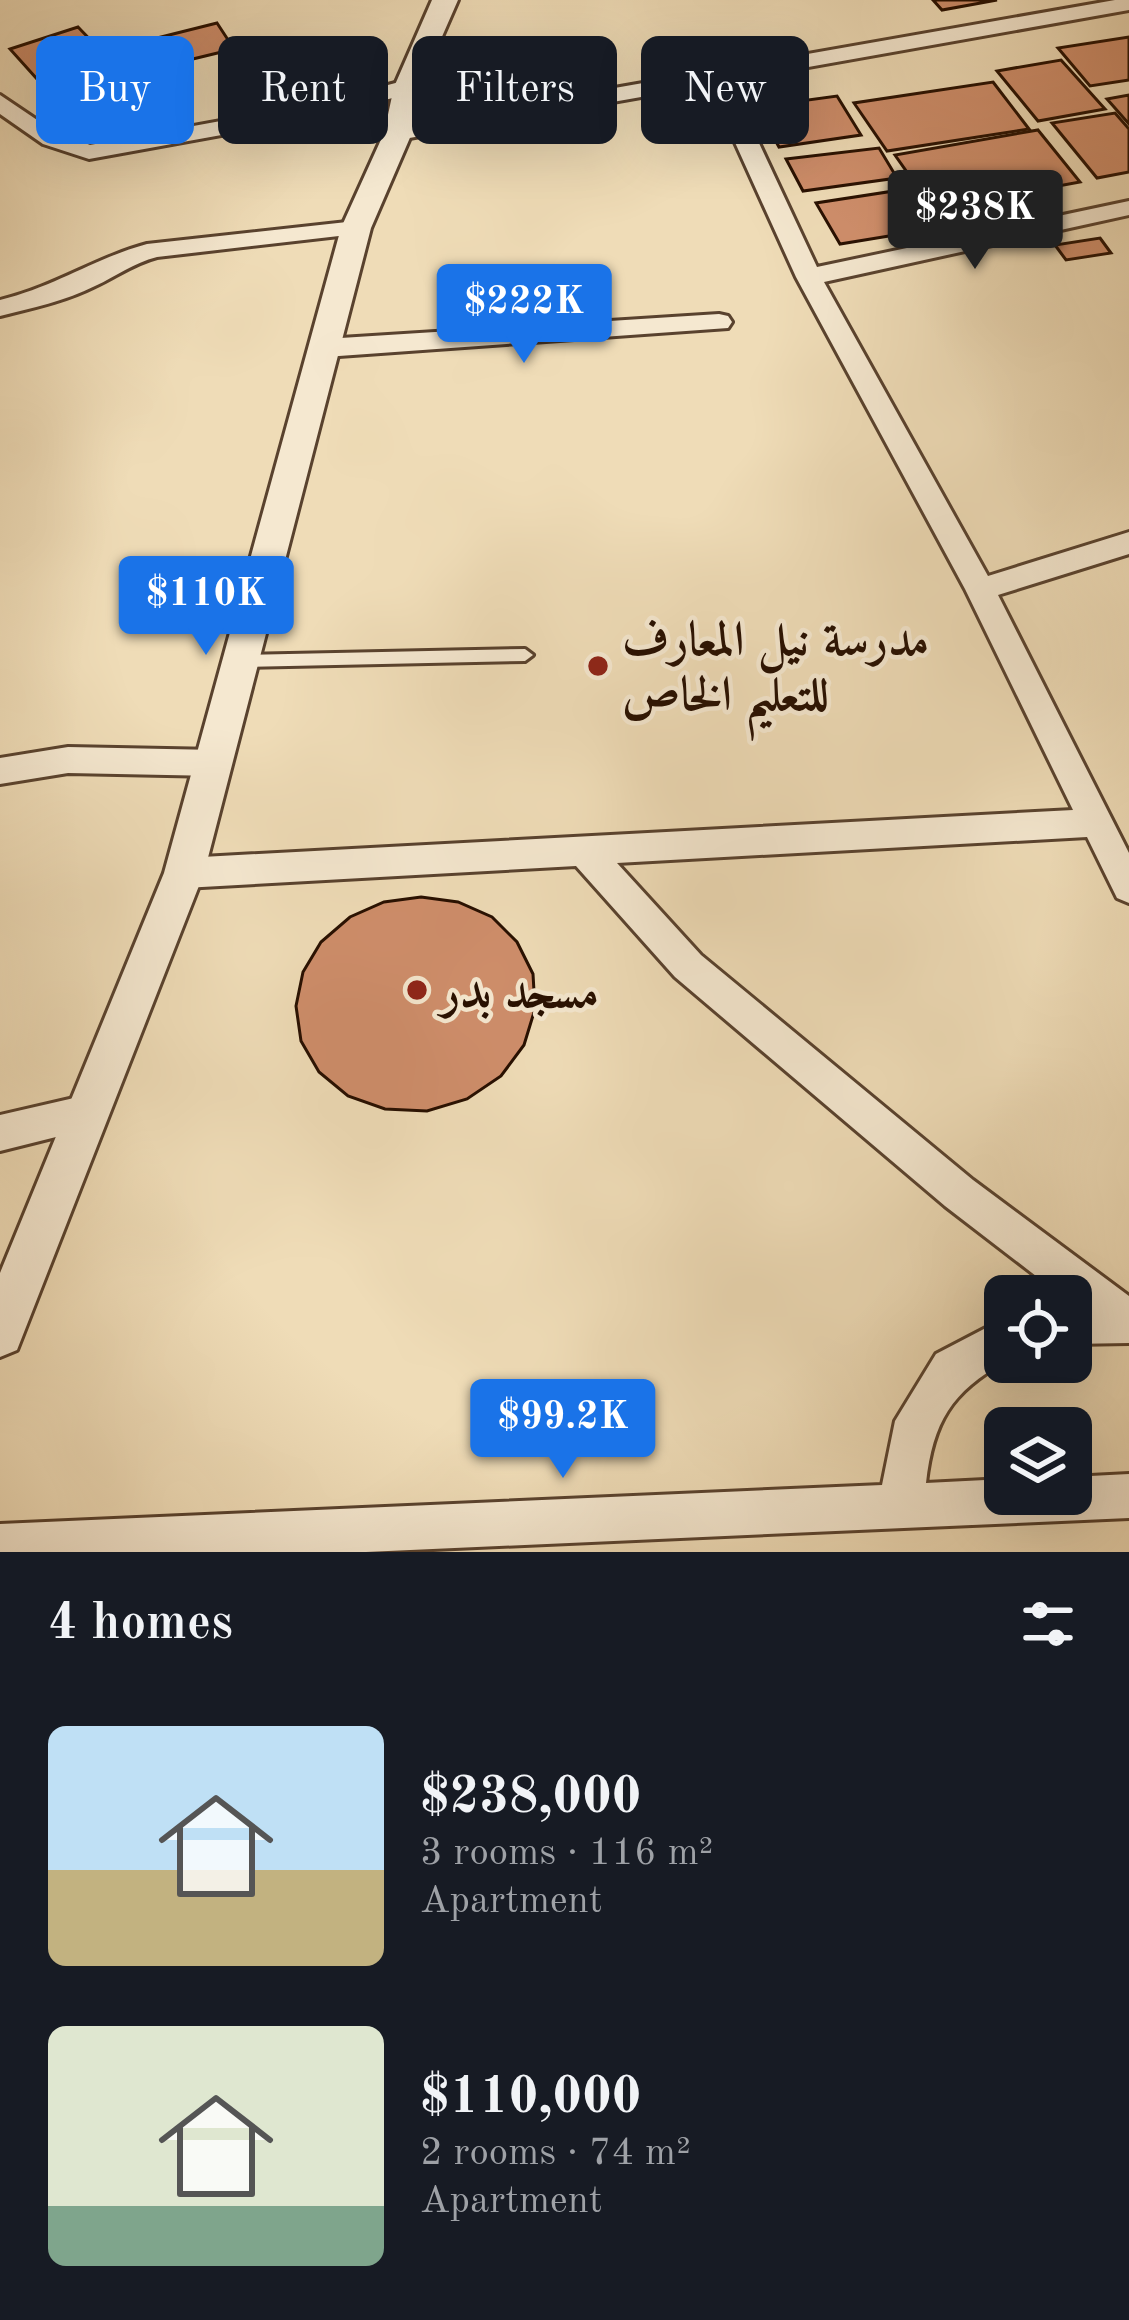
<!DOCTYPE html>
<html lang="en">
<head>
<meta charset="utf-8">
<style>
	:root { --surface:#171b24; --page:#20242c; --text:#f1f3f6; --muted:#9ea1a6; --accent:#1a73e8 }
	body { margin:0; font-family:"Old Standard TT",Amiri,serif; background:var(--page); color:var(--text); height:100vh; display:flex; flex-direction:column; font-size:45px; white-space:nowrap }
	* { box-sizing:border-box; margin:0 }
	p { font-size:39px; color:var(--muted) }
	.icon { flex:none; width:66px; height:66px; fill:none; stroke:currentColor; stroke-width:2; stroke-linecap:round; stroke-linejoin:round }
	.map { position:relative; height:1552px; overflow:hidden }
	.details { display:flex; flex-direction:column; background:var(--surface); flex:1 }
	.details>* { flex:none }
	.banner { position:absolute; left:36px; top:36px; width:1059px; height:108px; display:flex; gap:24px }
	.buttons { position:absolute; left:984px; top:1275px; display:grid; gap:24px }
	.buttons a { display:grid; place-items:center; width:108px; height:108px; border-radius:18px; background:var(--surface); box-shadow:0 12px 48px #0002; font-size:60px }
	.price { position:absolute; translate:-50% -102px; padding:0 27px; border-radius:12px; background:var(--accent); color:#fff; font-size:39px; line-height:78px; filter:drop-shadow(0 3px 6px #0008) }
	.price::after { content:''; position:absolute; left:50%; top:72px; width:36px; height:27px; margin-left:-18px; background:inherit; clip-path:polygon(0 0,100% 0,50% 100%) }
	.price.active { background:#222; color:#fff }
	ul { padding:0; list-style:none }
	li { display:flex; align-items:center; gap:36px; height:300px; padding:0 48px }
	li span { display:grid; place-items:center; flex:none; width:336px; height:240px; border-radius:18px; color:#555 }
	li>.icon { margin-inline-start:auto }
	span .icon { width:144px; height:144px; fill:#fffc; stroke-width:1 }
	li b { font-size:51px }
	h2 { display:flex; justify-content:space-between; align-items:center; height:144px; padding:0 48px; font-size:51px }
	.chip { padding:0 42px; border-radius:18px; background:var(--surface); box-shadow:0 12px 48px #0002; font-size:42px; line-height:108px }
	.chip.active { background:var(--accent); color:#fff }
	.map>svg:first-child { display:block }
	.building { fill:#cf8e6b; stroke:#270f00; stroke-width:3 }
	.lines { fill:none; stroke-linecap:round; stroke-linejoin:round }
	.service-casing { stroke:#59422e; stroke-width:6 }
	.minor-casing { stroke:#59422e; stroke-width:6 }
	.tertiary-casing { stroke:#59422e; stroke-width:6 }
	.service { fill:#f5e8d0; fill-rule:evenodd }
	.minor { fill:#f5e8d0; fill-rule:evenodd }
	.tertiary { fill:#f5e8d0; fill-rule:evenodd }
	.poi-dot { fill:#8f2418; stroke:#f5e8d0; stroke-width:4.5 }
	.labels { text-anchor:middle; stroke-width:9; stroke-linejoin:round; paint-order:stroke }
	.poi-label { font-size:48px; font-weight:bold; fill:#270f00; stroke:#f5e8d0; text-anchor:start }
</style>
</head>
<body>
<div class="map">
<svg width="1129" height="1552" viewBox="0 0 1129 1552">
	<rect width="100%" height="100%" fill="#efdcb7"/>
	<filter id="stains"><feTurbulence type="fractalNoise" baseFrequency=".00167" numOctaves="4"/><feColorMatrix values="0 0 0 0 .2 0 0 0 0 .09 0 0 0 0 .02 0 0 0 .5 -.17"/></filter>
	<radialGradient id="worn" r=".72"><stop offset=".6" stop-color="#630" stop-opacity="0"/><stop offset="1" stop-color="#630" stop-opacity=".3"/></radialGradient>
	<g class="building">
		<polygon points="933,0 997,0 942,10"/>
		<polygon points="217,23 234,49 164,66 149,40"/>
		<polygon points="78,27 106,56 37,79 10,49"/>
		<polygon points="1129,37 1129,80 1090,86 1058,48"/>
		<polygon points="1061,60 1105,109 1038,121 997,71"/>
		<polygon points="993,82 1029,129 887,151 854,103"/>
		<polygon points="1129,95 1129,124 1107,99"/>
		<polygon points="837,96 861,135 779,147 757,107"/>
		<polygon points="1115,113 1129,129 1129,172 1097,178 1052,123"/>
		<polygon points="1038,130 1080,182 933,209 895,155"/>
		<polygon points="879,148 897,178 803,191 786,159"/>
		<polygon points="907,189 932,229 840,244 816,203"/>
		<polygon points="1100,238 1111,253 1066,260 1055,245"/>
		<polygon points="421,897 458,902 492,917 517,942 533,974 535,1009 524,1045 501,1076 467,1099 427,1111 385,1109 348,1096 319,1072 301,1041 296,1006 303,972 321,942 350,917 384,902"/>
	</g>
	<g class="lines">
		<g class="service-casing">
			<polygon id="service" points="525,649 533,655 525,661 243,667 235,661 243,655"/>
		</g>
		<g class="minor-casing">
			<g id="minor">
				<polygon points="1115,0 1129,0 1129,10 730,81 817,267 1129,201 1129,215 824,282 988,576 1129,532 1129,554 998,595 1129,853 1129,903 1117,898 1087,837 617,863 701,955 973,1180 1129,1296 1129,1343 1071,1344 1071,1296 1062,1296 945,1206 675,977 576,866 184,888 172,883 167,873 172,863 184,858 1073,810 965,589 796,277 709,85 398,140 386,133 398,126"/>
				<polygon points="407,80 415,82 415,92 321,117 89,159 43,144 0,114 0,95 49,128 90,145 319,103"/>
				<path d="M356,221l9,2 3,5 -3,5 -208,24c-24,6 -40,19 -62,29 -30,15 -63,22 -95,30v-16c57,-14 95,-42 147,-56z"/>
				<polygon points="719,314 728,316 732,322 728,328 325,357 312,348 325,339"/>
				<polygon points="68,747 216,750 228,754 232,763 228,772 216,776 68,773 0,784 0,758"/>
				<polygon points="87,1095 100,1100 106,1113 100,1126 0,1151 0,1115"/>
				<path d="M1005,1318v44c-54,30 -72,60 -79,121l79,-4v15h66v-17l58,-3v44l-763,34h-366v-28l882,-39 13,-64 41,-67z"/>
			</g>
		</g>
		<g class="tertiary-casing">
			<polygon id="tertiary" points="432,0 458,0 420,87 412,133 371,228 204,873 17,1350 0,1357 0,1273 164,873 341,228 384,133 394,87"/>
		</g>
		<use href="#service" class="service"/>
		<use href="#minor" class="minor"/>
		<use href="#tertiary" class="tertiary"/>
	</g>
	<g class="poi-dot">
		<circle cx="598" cy="666" r="12"/>
		<circle cx="417" cy="990" r="12"/>
	</g>
	<g class="labels">
		<g class="poi-label">
			<text x="622" y="655">مدرسة نيل المعارف<tspan x="622" dy="55">للتعليم الخاص</tspan></text>
			<text x="441" y="1007">مسجد بدر</text>
		</g>
	</g>
	<rect width="100%" height="100%" filter="url(#stains)"/>
	<rect width="100%" height="100%" fill="url(#worn)"/>
</svg>
<div class="buttons">
<a><svg class="icon" aria-label="locate" viewBox="0 0 24 24"><circle cx="12" cy="12" r="6"/><path d="M12 2v4M12 18v4M2 12h4M18 12h4"/></svg></a>
<a><svg class="icon" aria-label="layers" viewBox="0 0 24 24"><path d="M12 4l9 5-9 5-9-5zM3 14l9 5 9-5"/></svg></a>
</div>
<b class="price active" style="left:975px;top:272px">$238K</b>
<b class="price" style="left:524px;top:366px">$222K</b>
<b class="price" style="left:206px;top:658px">$110K</b>
<b class="price" style="left:563px;top:1481px">$99.2K</b>
<div class="banner">
<a class="chip active">Buy</a>
<a class="chip">Rent</a>
<a class="chip">Filters</a>
<a class="chip">New</a>
</div>
</div>
<section class="details">
<h2>4 homes<svg class="icon" aria-label="filters" viewBox="0 0 24 24"><path d="M4 7h16M4 17h16"/><circle cx="9" cy="7" r="2"/><circle cx="15" cy="17" r="2"/></svg></h2>
<ul>
<li><span style="background:linear-gradient(#bfe0f5 60%,#c2b280 0)"><svg class="icon" aria-label="home" viewBox="0 0 24 24"><path d="M3 11l9-7 9 7M6 9v11h12V9"/></svg></span><div><b>$238,000</b><p>3 rooms · 116 m²</p><p>Apartment</p></div></li>
<li><span style="background:linear-gradient(#dfe7d0 75%,#7fa58c 0)"><svg class="icon" aria-label="home" viewBox="0 0 24 24"><path d="M3 11l9-7 9 7M6 9v11h12V9"/></svg></span><div><b>$110,000</b><p>2 rooms · 74 m²</p><p>Apartment</p></div></li>
</ul>
</section>
</body>
</html>
